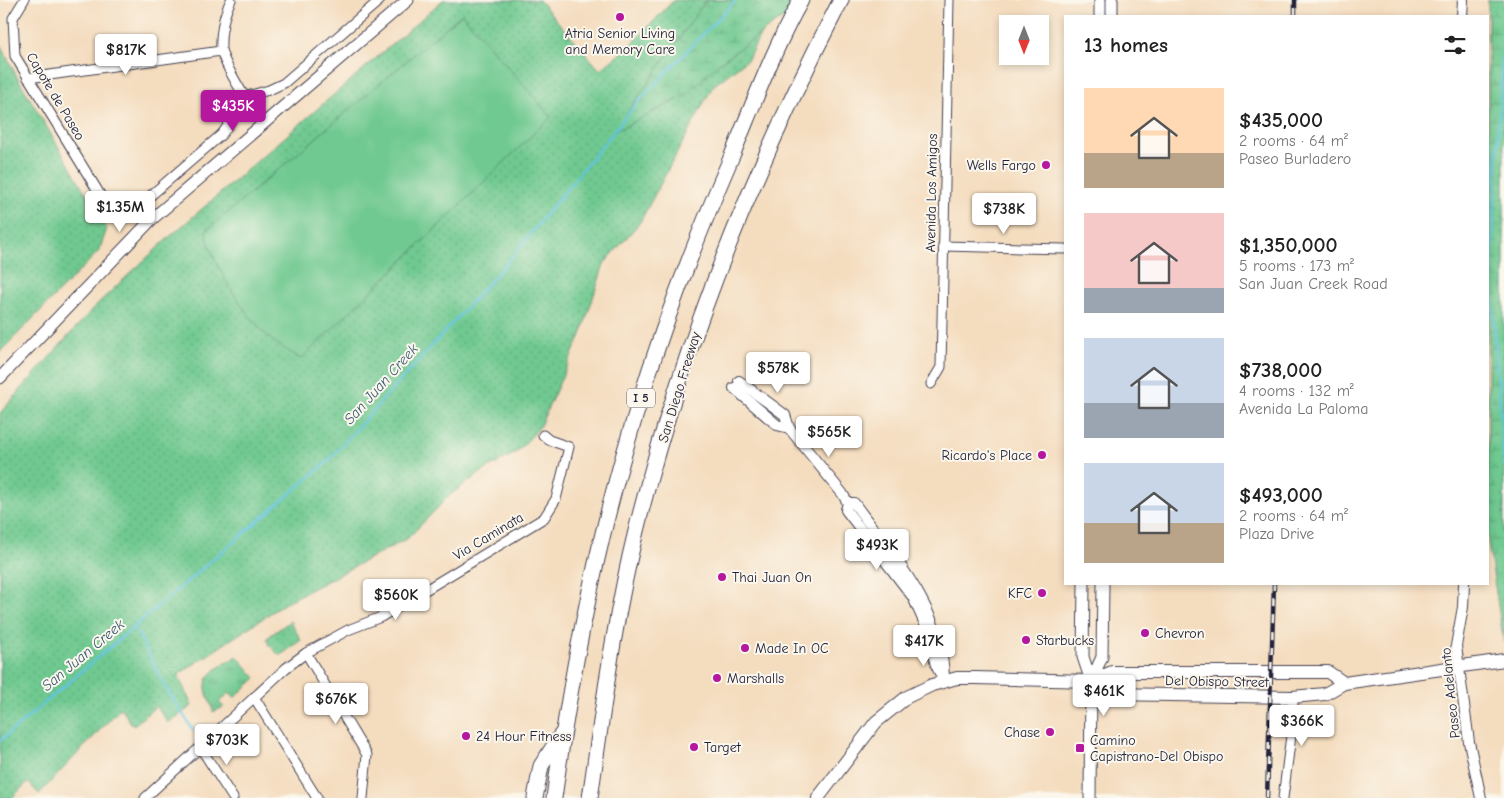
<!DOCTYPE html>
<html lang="en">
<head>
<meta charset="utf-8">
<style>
	:root { --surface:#fff; --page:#f6f6f6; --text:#222; --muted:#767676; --accent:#b5179e }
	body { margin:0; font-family:"Comic Neue",sans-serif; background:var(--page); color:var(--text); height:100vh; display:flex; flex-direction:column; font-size:19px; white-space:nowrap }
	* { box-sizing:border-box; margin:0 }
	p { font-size:16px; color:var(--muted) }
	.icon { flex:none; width:28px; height:28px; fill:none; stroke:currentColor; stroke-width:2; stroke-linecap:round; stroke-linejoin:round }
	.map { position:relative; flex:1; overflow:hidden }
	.sheet { position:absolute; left:1064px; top:15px; width:425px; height:570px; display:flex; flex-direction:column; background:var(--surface); border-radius:0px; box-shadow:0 2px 8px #0003 }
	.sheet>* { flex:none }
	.needle { width:32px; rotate:180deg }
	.buttons { position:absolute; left:999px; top:15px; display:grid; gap:10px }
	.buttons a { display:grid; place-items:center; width:50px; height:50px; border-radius:0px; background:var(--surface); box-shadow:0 2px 8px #0003; font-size:25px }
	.price { position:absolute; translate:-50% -42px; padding:0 11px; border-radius:5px; background:#fff; color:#222; font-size:16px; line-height:32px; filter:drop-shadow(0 1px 2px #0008) }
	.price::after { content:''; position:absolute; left:50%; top:30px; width:15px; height:11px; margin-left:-8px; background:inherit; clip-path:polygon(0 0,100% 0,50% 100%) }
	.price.selected { background:var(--accent); color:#fff }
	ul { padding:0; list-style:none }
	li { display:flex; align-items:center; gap:15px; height:125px; padding:0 20px }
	li span { display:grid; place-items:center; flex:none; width:140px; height:100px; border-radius:0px; color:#555 }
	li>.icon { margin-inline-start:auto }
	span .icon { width:60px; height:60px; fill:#fffc; stroke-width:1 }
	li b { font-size:21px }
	h2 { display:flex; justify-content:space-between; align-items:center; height:60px; padding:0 20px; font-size:21px }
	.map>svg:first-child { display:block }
	.grass { fill:url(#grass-dots); stroke:#487666 }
	.wetland { fill:url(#wetland-marsh); stroke:#487666 }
	.park { fill:url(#park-tufts); stroke:#487666 }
	.pitch { fill:#6fc990; stroke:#487666 }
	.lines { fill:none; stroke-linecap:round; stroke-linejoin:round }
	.stream { stroke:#62c4e0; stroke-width:2.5 }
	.minor-casing { stroke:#423e4f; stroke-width:11 }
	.tertiary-casing { stroke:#423e4f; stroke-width:12 }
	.secondary-casing { stroke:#423e4f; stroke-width:13 }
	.primary-casing { stroke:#423e4f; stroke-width:14 }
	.motorway-casing { stroke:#423e4f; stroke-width:17 }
	.minor { stroke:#fff; stroke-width:9 }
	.tertiary { stroke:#fff; stroke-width:10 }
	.secondary { stroke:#fff; stroke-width:11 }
	.primary { stroke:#fff; stroke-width:12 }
	.motorway { stroke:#fff; stroke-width:15 }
	.rail-casing { stroke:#22223b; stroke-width:4.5 }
	.rail { stroke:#fbf7ec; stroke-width:2.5; stroke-dasharray:8; stroke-linecap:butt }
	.poi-dot { fill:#b5179e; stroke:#fbf7ec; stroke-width:2 }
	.labels { text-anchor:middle; stroke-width:4; stroke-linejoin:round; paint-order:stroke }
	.shield { fill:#fbf7ec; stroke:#636270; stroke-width:1 }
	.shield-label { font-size:12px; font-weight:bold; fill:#22223b }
	.poi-label { font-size:14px; fill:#22223b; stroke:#fbf7ec; text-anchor:start }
	.street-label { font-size:14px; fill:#22223b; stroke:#fbf7ec }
	.water-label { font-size:15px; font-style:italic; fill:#385b75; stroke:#fbf7ec }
</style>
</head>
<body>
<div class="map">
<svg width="1504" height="798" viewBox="0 0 1504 798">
	<defs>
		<pattern id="grass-dots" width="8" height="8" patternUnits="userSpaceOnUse" patternTransform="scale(1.25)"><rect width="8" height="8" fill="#6fc990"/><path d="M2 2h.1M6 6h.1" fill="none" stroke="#60ac7d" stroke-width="1.8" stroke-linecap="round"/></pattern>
		<pattern id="wetland-marsh" width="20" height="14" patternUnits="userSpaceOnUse" patternTransform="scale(1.25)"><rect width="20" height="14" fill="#6fc990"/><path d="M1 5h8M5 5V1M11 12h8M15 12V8" fill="none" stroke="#60ac7d"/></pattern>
		<pattern id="park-tufts" width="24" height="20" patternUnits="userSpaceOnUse" patternTransform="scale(1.25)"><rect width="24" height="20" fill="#6fc990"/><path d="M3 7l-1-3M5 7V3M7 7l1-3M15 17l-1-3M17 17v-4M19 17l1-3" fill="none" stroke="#60ac7d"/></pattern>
	</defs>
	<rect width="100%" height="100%" fill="#fbf7ec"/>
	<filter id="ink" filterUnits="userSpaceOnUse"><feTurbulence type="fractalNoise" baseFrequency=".02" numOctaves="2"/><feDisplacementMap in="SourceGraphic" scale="10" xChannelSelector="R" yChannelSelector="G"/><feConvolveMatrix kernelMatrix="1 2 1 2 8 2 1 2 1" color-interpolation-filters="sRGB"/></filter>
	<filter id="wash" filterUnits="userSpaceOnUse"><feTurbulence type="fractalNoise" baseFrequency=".0096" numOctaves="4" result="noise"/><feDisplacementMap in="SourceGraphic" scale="20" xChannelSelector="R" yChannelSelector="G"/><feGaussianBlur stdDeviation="1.12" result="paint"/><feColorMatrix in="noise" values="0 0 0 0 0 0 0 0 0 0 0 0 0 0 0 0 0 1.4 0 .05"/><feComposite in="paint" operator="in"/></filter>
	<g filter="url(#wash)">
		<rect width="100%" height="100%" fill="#f4dcbe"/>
		<g class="grass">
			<polygon points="443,0 539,0 600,70 633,43 674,0 778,0 748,59 713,86 640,222 604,264 581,335 539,428 517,452 483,471 450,495 408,538 287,602 178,675 192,706 168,723 156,706 133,726 121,708 39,794 28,782 12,798 0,798 0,413 95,306 166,240"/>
			<polygon points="0,44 16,75 107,229 99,251 0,352"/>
			<polygon points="290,621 301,640 280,656 269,645 267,638"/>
		</g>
		<g class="wetland">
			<polygon points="706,0 808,0 719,63 685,96 614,132"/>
			<polygon points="1488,0 1504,0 1504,643 1488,543"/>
		</g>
		<path class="park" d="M237,656l19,22 -22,20 -5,-5 -10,9 5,5 -11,5c-1,-7 -6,-15 -7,-23 -2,-17 19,-25 31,-33z"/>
		<path class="pitch" d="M462,14l89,103 -250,242c-10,-7 -21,-12 -30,-20 -24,-20 -61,-77 -65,-108z"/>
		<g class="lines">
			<g class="stream">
				<polyline points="1504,20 1491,278 1504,465"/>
				<polyline points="135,627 164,685 193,730"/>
				<polyline points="0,741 326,463 505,265 636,104 736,0"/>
			</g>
		</g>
	</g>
	<g filter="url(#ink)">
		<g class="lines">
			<g class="minor-casing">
				<g id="minor">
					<path d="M24,0l-11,18 2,38 89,145 14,11 14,-2 10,-7 79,-68c10,-11 15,-25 23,-38l25,-7 15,-7 96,-83"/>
					<path d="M231,0c-7,14 -11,33 -10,49 2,16 32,61 41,76"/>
					<polyline points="28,78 221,51"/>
					<polyline points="943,246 1065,249"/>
					<polyline points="931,384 941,367 949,0"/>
					<polyline points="306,653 367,755 363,798"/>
					<polyline points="254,697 317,798"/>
					<polyline points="200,747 233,798"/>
					<polyline points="145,798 286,668 306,653 348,630 381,617 544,518 556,499 569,447 549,440 543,435"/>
					<polyline points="1283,798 1294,712 1292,697"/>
				</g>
			</g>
			<g class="tertiary-casing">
				<g id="tertiary">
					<polyline points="1462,16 1463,0"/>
					<polyline points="739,381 785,415 789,428 842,493 848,503 846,510 913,597 925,624 936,665 944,681"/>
					<polyline points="734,388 777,425 789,428"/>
					<path d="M848,503h6c38,53 88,105 90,174"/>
					<polyline points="1464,584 1463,607 1456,646 1469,742 1481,798"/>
				</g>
			</g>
			<g class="secondary-casing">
				<g id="secondary">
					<polyline points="1100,0 1100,16"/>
					<polyline points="1112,16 1112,0"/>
					<polyline points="0,378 152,219 408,0"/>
					<polyline points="1084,584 1083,657 1091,681 1090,798"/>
					<polyline points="1091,681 1102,657 1103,584"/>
				</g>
			</g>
			<g class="primary-casing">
				<g id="primary">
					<polyline points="1091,681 1109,694 1292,697 1325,694 1344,683 1504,660"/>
					<polyline points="818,798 876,722 907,697 932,685 957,678 975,678 1091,681 1112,672 1328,672 1344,683"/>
				</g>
			</g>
			<g class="motorway-casing">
				<g id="motorway">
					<polyline points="535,798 541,766 561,735"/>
					<path d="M554,798c18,-132 44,-264 84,-391 26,-85 58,-168 93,-249 22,-53 42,-108 70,-158"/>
					<path d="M590,798c13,-89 24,-179 46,-267 46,-185 117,-362 205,-531"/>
				</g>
			</g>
			<use href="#minor" class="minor"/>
			<use href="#tertiary" class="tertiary"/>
			<use href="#secondary" class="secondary"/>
			<use href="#primary" class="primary"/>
			<use href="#motorway" class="motorway"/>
			<g class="rail-casing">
				<g id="rail">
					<polyline points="1295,16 1295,0"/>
					<polyline points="1267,798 1274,584"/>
				</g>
			</g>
			<use href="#rail" class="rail"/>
		</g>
	</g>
	<g class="poi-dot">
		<circle cx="620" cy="17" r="5"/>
		<circle cx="1046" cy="165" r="5"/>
		<circle cx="1042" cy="455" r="5"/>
		<circle cx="722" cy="577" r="5"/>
		<circle cx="1042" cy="593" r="5"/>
		<circle cx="1145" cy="633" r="5"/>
		<circle cx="1026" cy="640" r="5"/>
		<circle cx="745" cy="648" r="5"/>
		<circle cx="717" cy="678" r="5"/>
		<circle cx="1050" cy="732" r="5"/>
		<circle cx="466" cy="736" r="5"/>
		<circle cx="694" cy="747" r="5"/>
		<rect x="1075" y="743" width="10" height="10" rx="2.5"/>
	</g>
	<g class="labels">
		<rect class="shield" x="627" y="388.5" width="28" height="19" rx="4"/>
		<g class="shield-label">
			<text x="641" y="402">I 5</text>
		</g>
		<g class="poi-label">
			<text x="620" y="38" text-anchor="middle">Atria Senior Living<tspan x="620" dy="16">and Memory Care</tspan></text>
			<text x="1036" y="170" text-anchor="end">Wells Fargo</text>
			<text x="1032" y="460" text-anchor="end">Ricardo's Place</text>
			<text x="732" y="582">Thai Juan On</text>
			<text x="1032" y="598" text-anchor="end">KFC</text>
			<text x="1155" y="638">Chevron</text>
			<text x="1036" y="645">Starbucks</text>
			<text x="755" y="653">Made In OC</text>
			<text x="727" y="683">Marshalls</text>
			<text x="1040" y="737" text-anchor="end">Chase</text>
			<text x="476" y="741">24 Hour Fitness</text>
			<text x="1090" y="745">Camino<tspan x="1090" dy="16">Capistrano-Del Obispo</tspan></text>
			<text x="704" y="752">Target</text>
		</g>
		<g class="street-label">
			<text transform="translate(56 96) rotate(59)" y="5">Capote de Paseo</text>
			<text transform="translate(931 193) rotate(-89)" y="5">Avenida Los Amigos</text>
			<text transform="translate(679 387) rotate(-73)" y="5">San Diego Freeway</text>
			<text transform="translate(488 536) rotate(-31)" y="5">Via Caminata</text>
			<text transform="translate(1217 681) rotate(1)" y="5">Del Obispo Street</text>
			<text transform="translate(1450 693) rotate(-96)" y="5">Paseo Adelanto</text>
		</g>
		<g class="water-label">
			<text transform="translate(381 384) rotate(-48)" y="5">San Juan Creek</text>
			<text transform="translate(83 655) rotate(-40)" y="5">San Juan Creek</text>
		</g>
	</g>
</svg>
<div class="buttons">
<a><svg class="needle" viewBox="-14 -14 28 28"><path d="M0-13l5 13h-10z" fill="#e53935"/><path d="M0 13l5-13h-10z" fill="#767676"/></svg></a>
</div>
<b class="price" style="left:126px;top:76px">$817K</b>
<b class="price selected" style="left:233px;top:132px">$435K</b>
<b class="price" style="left:120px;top:233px">$1.35M</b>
<b class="price" style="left:1004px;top:235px">$738K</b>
<b class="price" style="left:778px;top:394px">$578K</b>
<b class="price" style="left:829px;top:458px">$565K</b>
<b class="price" style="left:877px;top:571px">$493K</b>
<b class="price" style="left:396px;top:621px">$560K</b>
<b class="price" style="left:924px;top:667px">$417K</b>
<b class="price" style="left:1104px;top:717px">$461K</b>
<b class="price" style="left:336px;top:725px">$676K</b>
<b class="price" style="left:1302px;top:747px">$366K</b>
<b class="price" style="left:227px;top:766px">$703K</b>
<section class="sheet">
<h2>13 homes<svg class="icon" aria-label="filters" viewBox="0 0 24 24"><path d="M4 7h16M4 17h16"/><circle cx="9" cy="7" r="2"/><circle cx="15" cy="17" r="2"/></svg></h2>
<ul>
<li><span style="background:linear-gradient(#ffd9b3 65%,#b9a48a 0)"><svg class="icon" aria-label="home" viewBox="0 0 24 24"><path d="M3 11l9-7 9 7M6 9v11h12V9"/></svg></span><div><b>$435,000</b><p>2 rooms · 64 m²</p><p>Paseo Burladero</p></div></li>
<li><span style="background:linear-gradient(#f6c9c9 75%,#9aa5b1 0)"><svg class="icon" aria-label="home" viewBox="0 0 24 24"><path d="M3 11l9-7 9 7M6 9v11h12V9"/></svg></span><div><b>$1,350,000</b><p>5 rooms · 173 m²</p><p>San Juan Creek Road</p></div></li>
<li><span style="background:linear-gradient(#c9d6e8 65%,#9aa5b1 0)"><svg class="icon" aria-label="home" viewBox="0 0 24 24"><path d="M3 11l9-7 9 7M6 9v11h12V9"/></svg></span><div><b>$738,000</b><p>4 rooms · 132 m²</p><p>Avenida La Paloma</p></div></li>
<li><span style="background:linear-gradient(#c9d6e8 60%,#b9a48a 0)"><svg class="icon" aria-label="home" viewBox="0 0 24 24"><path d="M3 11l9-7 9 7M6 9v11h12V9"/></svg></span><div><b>$493,000</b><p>2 rooms · 64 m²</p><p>Plaza Drive</p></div></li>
</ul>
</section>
</div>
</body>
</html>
